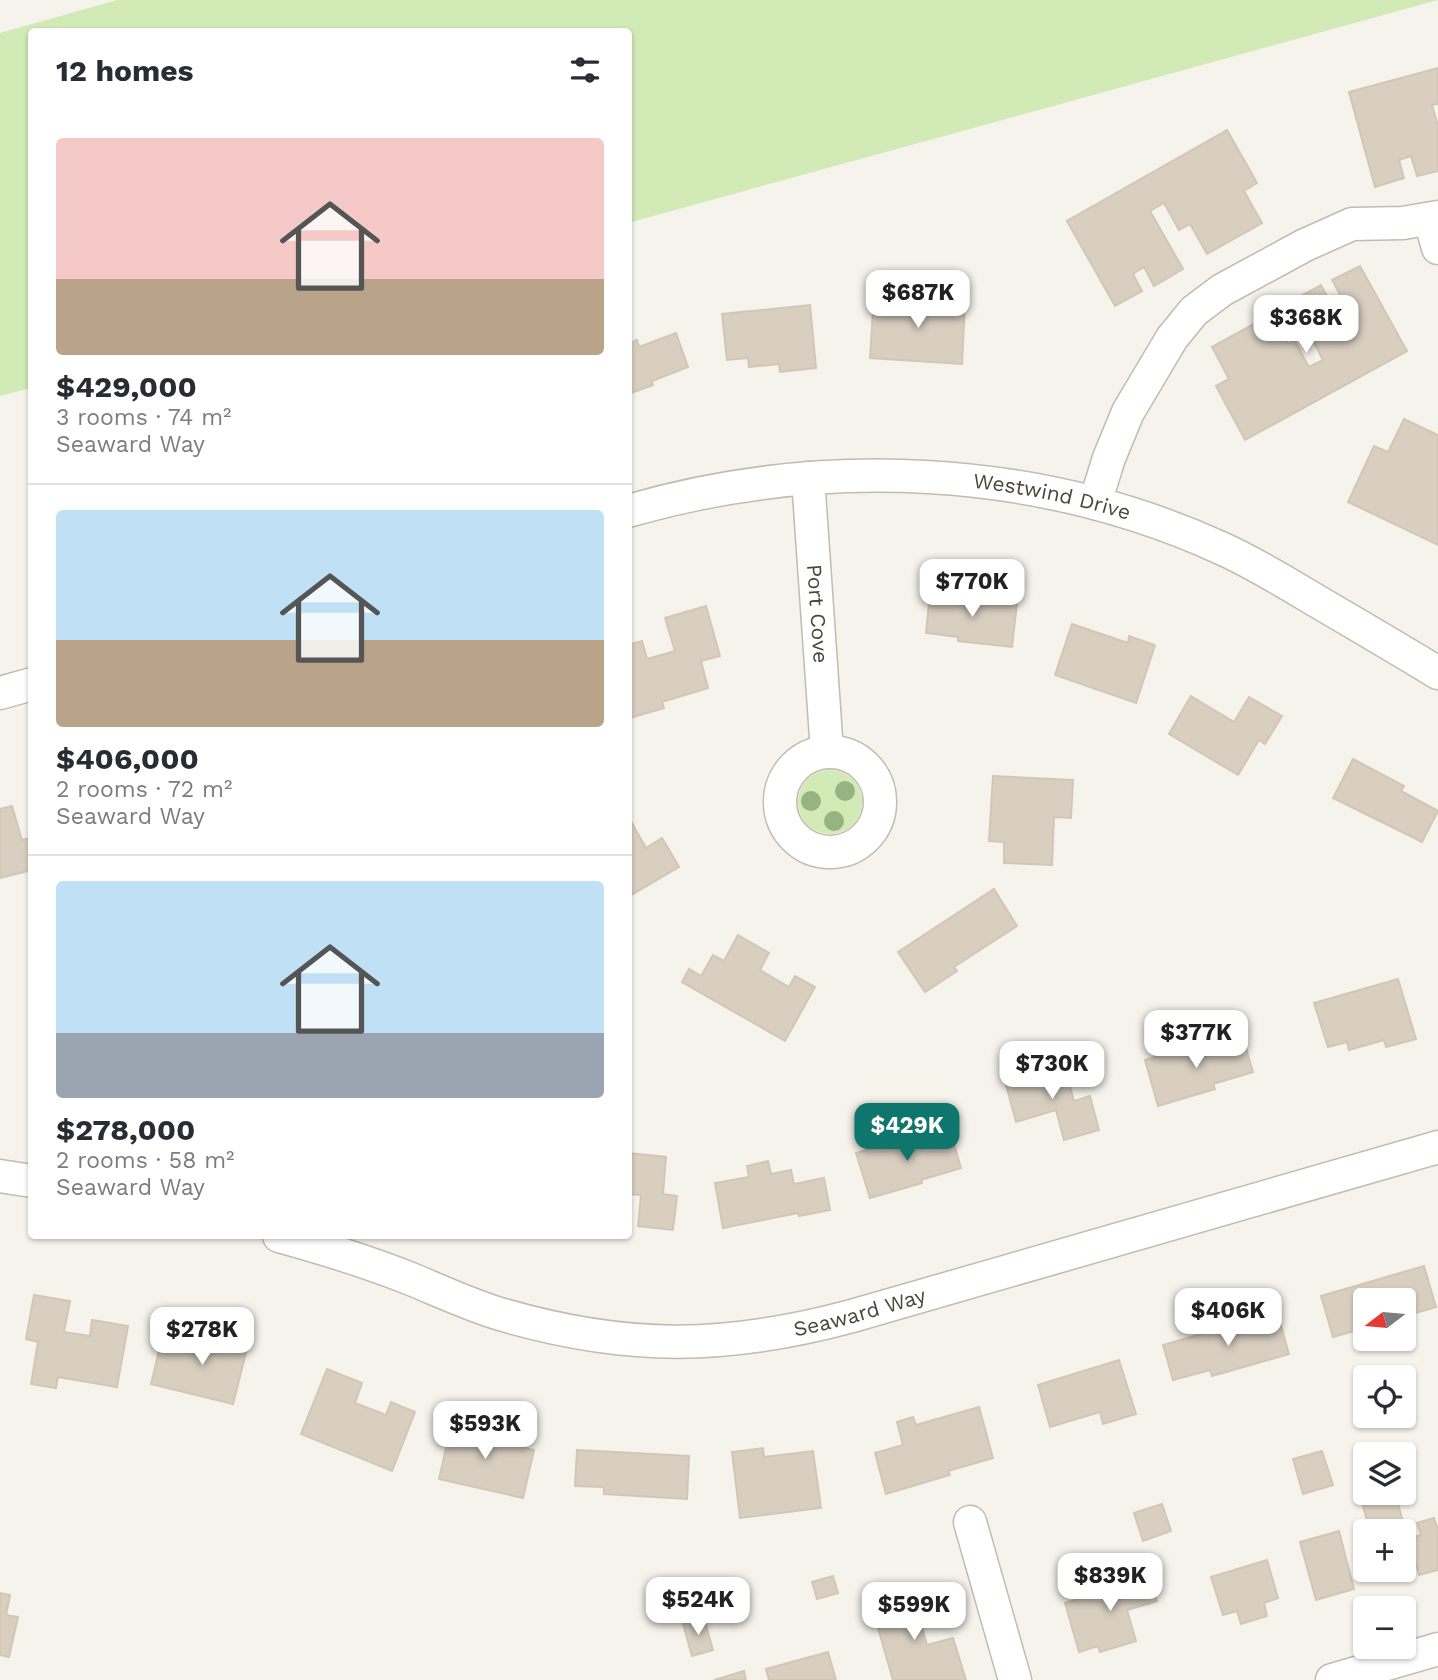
<!DOCTYPE html>
<html lang="en">
<head>
<meta charset="utf-8">
<style>
	:root { --surface:#fff; --page:#f2f2f3; --text:#2b2b33; --muted:#7c7c81; --line:#e1e1e2; --accent:#0f766e }
	body { margin:0; font-family:"Work Sans",sans-serif; background:var(--page); color:var(--text); height:100vh; display:flex; flex-direction:column; font-size:26px; white-space:nowrap }
	* { box-sizing:border-box; margin:0 }
	p { font-size:23px; color:var(--muted) }
	.icon { flex:none; width:38px; height:38px; fill:none; stroke:currentColor; stroke-width:2; stroke-linecap:round; stroke-linejoin:round }
	.map { position:relative; flex:1; overflow:hidden }
	.sheet { position:absolute; left:28px; top:28px; width:604px; height:1211px; display:flex; flex-direction:column; background:var(--surface); border-radius:7px; box-shadow:0 2px 5px #0004 }
	.sheet>* { flex:none }
	.needle { width:46px; rotate:254deg }
	.buttons { position:absolute; left:1353px; top:1288px; display:grid; gap:14px }
	.buttons a { display:grid; place-items:center; width:63px; height:63px; border-radius:7px; background:var(--surface); box-shadow:0 2px 5px #0004; font-size:35px }
	.price { position:absolute; translate:-50% -60px; padding:0 16px; border-radius:14px; background:#fff; color:#222; font-size:23px; line-height:46px; filter:drop-shadow(0 2px 4px #0008) }
	.price::after { content:''; position:absolute; left:50%; top:42px; width:21px; height:16px; margin-left:-10px; background:inherit; clip-path:polygon(0 0,100% 0,50% 100%) }
	.price.on { background:var(--accent); color:#fff }
	ul { padding:0; list-style:none }
	li { display:grid; align-content:center; gap:14px; height:371px; padding:0 28px }
	li+li { border-top:2px solid var(--line) }
	li span { display:grid; place-items:center; height:217px; border-radius:7px; color:#555 }
	li>.icon { margin-inline-start:auto }
	span .icon { width:126px; height:126px; fill:#fffc; stroke-width:1 }
	li b { font-size:30px }
	h2 { display:flex; justify-content:space-between; align-items:center; height:84px; padding:0 28px; font-size:30px }
	.map>svg:first-child { display:block }
	.green { fill:#d2eab5 }
	.building { fill:#d8cfc1; stroke:#d3c7b4; stroke-width:2 }
	.lines { fill:none; stroke-linecap:round; stroke-linejoin:round }
	.minor-casing { stroke:#c2bbae; stroke-width:35 }
	.minor { stroke:#fff; stroke-width:32 }
	.tree { fill:#97b381 }
	.labels { text-anchor:middle; stroke-width:5; stroke-linejoin:round; paint-order:stroke }
	.street-label { font-size:21px; fill:#4b4439; stroke:#fff }
</style>
</head>
<body>
<div class="map">
<svg width="1438" height="1680" viewBox="0 0 1438 1680">
	<rect width="100%" height="100%" fill="#f6f3ec"/>
	<g class="green">
		<polygon points="117,0 1438,0 628,223 628,32 32,32 31,388 0,396 0,33"/>
		<circle cx="830" cy="802" r="32"/>
	</g>
	<g class="building">
		<polygon points="1438,68 1438,104 1432,105 1438,126 1438,171 1417,176 1411,156 1399,160 1404,178 1375,187 1349,92"/>
		<polygon points="1227,130 1257,183 1244,191 1262,223 1207,254 1190,224 1179,230 1164,203 1150,211 1183,269 1154,286 1144,267 1133,274 1142,291 1115,306 1067,221"/>
		<polygon points="1360,266 1407,351 1245,440 1216,386 1229,379 1212,347 1272,314 1288,344 1294,340 1309,367 1323,360 1292,301 1321,285 1331,304 1342,298 1332,280"/>
		<polygon points="874,295 965,301 962,364 870,358"/>
		<polygon points="810,305 816,368 780,372 779,364 749,367 748,358 727,360 722,314"/>
		<polygon points="676,333 688,367 652,381 653,385 628,394 628,344 637,340 639,347"/>
		<polygon points="1404,419 1438,435 1438,545 1348,502 1374,446 1388,452"/>
		<polygon points="930,593 1017,603 1012,647 958,641 958,637 926,633"/>
		<polygon points="706,606 720,656 701,661 708,688 662,702 664,708 630,718 628,711 628,645 642,641 647,659 675,651 665,618"/>
		<polygon points="1072,624 1128,643 1129,636 1155,645 1136,703 1055,675"/>
		<polygon points="1191,696 1234,722 1249,697 1282,716 1265,744 1259,740 1238,775 1169,734"/>
		<polygon points="1353,759 1404,786 1401,791 1438,811 1422,842 1333,798"/>
		<polygon points="993,776 1073,780 1071,818 1054,817 1052,865 1004,863 1004,842 989,841"/>
		<polygon points="12,806 22,840 30,838 32,870 0,878 0,809"/>
		<polygon points="628,816 646,848 662,838 679,867 628,897"/>
		<polygon points="994,889 1017,926 954,967 957,971 925,992 898,952"/>
		<polygon points="738,935 769,953 760,970 789,987 795,976 815,987 785,1041 682,982 689,969 701,976 713,955 724,961"/>
		<polygon points="1398,979 1416,1039 1386,1047 1384,1040 1349,1050 1347,1042 1328,1047 1314,1003"/>
		<polygon points="1243,1038 1253,1072 1213,1084 1215,1089 1158,1106 1145,1060 1200,1043 1202,1050"/>
		<polygon points="1064,1064 1074,1101 1090,1096 1099,1130 1064,1140 1056,1110 1016,1122 1005,1081"/>
		<polygon points="950,1130 961,1168 921,1180 922,1183 870,1198 856,1153 910,1137 911,1142"/>
		<polygon points="628,1153 666,1157 663,1194 677,1196 673,1230 638,1226 641,1195 628,1194"/>
		<polygon points="768,1161 771,1174 791,1170 794,1184 824,1178 830,1210 799,1216 798,1213 723,1228 715,1183 749,1177 747,1166"/>
		<polygon points="1424,1266 1436,1307 1405,1316 1411,1336 1404,1338 1404,1300 1365,1300 1365,1328 1333,1337 1321,1296"/>
		<polygon points="34,1295 70,1301 64,1332 90,1336 92,1320 128,1326 117,1387 58,1377 56,1388 31,1384 38,1342 26,1339"/>
		<polygon points="1277,1312 1289,1354 1212,1376 1210,1370 1173,1380 1163,1345"/>
		<polygon points="218,1333 249,1341 233,1404 151,1384 162,1339 184,1344 186,1336 215,1343"/>
		<polygon points="1119,1360 1136,1414 1103,1424 1100,1412 1050,1427 1038,1385"/>
		<polygon points="327,1369 362,1383 355,1403 386,1415 391,1402 415,1412 392,1471 301,1434"/>
		<polygon points="979,1407 993,1458 948,1471 950,1475 886,1494 875,1453 903,1445 897,1422 913,1417 916,1425"/>
		<polygon points="453,1418 482,1425 479,1438 534,1450 523,1498 439,1479"/>
		<polygon points="763,1448 764,1457 813,1451 821,1508 740,1518 732,1452"/>
		<polygon points="577,1450 689,1456 687,1499 604,1494 604,1487 575,1486"/>
		<polygon points="1322,1451 1333,1485 1303,1494 1293,1459"/>
		<polygon points="1372,1493 1395,1493 1403,1522 1370,1531 1362,1503 1374,1499"/>
		<polygon points="1162,1504 1171,1531 1143,1541 1134,1513"/>
		<polygon points="1434,1518 1438,1530 1438,1570 1419,1575 1409,1538 1421,1535 1417,1523"/>
		<polygon points="1339,1531 1354,1589 1316,1600 1300,1542"/>
		<polygon points="1267,1560 1278,1598 1264,1603 1267,1616 1241,1624 1237,1611 1223,1615 1211,1577"/>
		<polygon points="1147,1568 1157,1601 1127,1610 1136,1641 1100,1652 1098,1646 1079,1652 1065,1603 1103,1592 1106,1603 1121,1599 1115,1577"/>
		<polygon points="833,1576 838,1593 817,1599 812,1582"/>
		<polygon points="909,1583 927,1645 953,1638 966,1680 893,1680 878,1628 885,1626 876,1592"/>
		<polygon points="0,1593 10,1595 6,1615 18,1617 9,1657 0,1655"/>
		<polygon points="704,1618 713,1650 692,1656 683,1624"/>
		<polygon points="828,1652 836,1680 769,1680 766,1669"/>
		<polygon points="744,1671 746,1680 714,1680"/>
	</g>
	<g class="lines">
		<g class="minor-casing">
			<g id="minor">
				<polyline points="1430,219 1438,248"/>
				<path id="s1" d="M808,478l19,274"/>
				<polyline points="1095,503 1109,458 1128,412 1172,338 1194,311 1222,290 1305,245 1352,224 1403,223 1438,217"/>
				<path id="s2" d="M628,511c194,-56 410,-47 595,38 31,14 62,33 92,51 41,24 82,48 123,73"/>
				<polyline points="0,693 32,684"/>
				<circle cx="830" cy="802" r="50"/>
				<polyline points="0,1176 32,1181"/>
				<path id="s3" d="M279,1236c44,12 89,26 132,43 29,12 59,26 89,35 126,37 226,36 352,2l586,-169"/>
				<polyline points="970,1522 1015,1680"/>
				<polyline points="1332,1680 1438,1649"/>
			</g>
		</g>
		<use href="#minor" class="minor"/>
	</g>
	<g class="tree">
		<circle cx="845" cy="791" r="10"/>
		<circle cx="811" cy="801" r="10"/>
		<circle cx="834" cy="821" r="10"/>
	</g>
	<g class="labels">
		<g class="street-label">
			<text dy="7" stroke="none"><textPath href="#s2" startOffset="429">Westwind Drive</textPath></text>
			<text dy="7" stroke="none"><textPath href="#s1" startOffset="136">Port Cove</textPath></text>
			<text dy="7" stroke="none"><textPath href="#s3" startOffset="600">Seaward Way</textPath></text>
		</g>
	</g>
</svg>
<div class="buttons">
<a><svg class="needle" viewBox="-14 -14 28 28"><path d="M0-13l5 13h-10z" fill="#e53935"/><path d="M0 13l5-13h-10z" fill="#7c7c81"/></svg></a>
<a><svg class="icon" aria-label="locate" viewBox="0 0 24 24"><circle cx="12" cy="12" r="6"/><path d="M12 2v4M12 18v4M2 12h4M18 12h4"/></svg></a>
<a><svg class="icon" aria-label="layers" viewBox="0 0 24 24"><path d="M12 4l9 5-9 5-9-5zM3 14l9 5 9-5"/></svg></a>
<a>+</a>
<a>−</a>
</div>
<b class="price" style="left:918px;top:330px">$687K</b>
<b class="price" style="left:1306px;top:355px">$368K</b>
<b class="price" style="left:972px;top:619px">$770K</b>
<b class="price" style="left:1196px;top:1070px">$377K</b>
<b class="price" style="left:1052px;top:1101px">$730K</b>
<b class="price on" style="left:907px;top:1163px">$429K</b>
<b class="price" style="left:1228px;top:1348px">$406K</b>
<b class="price" style="left:202px;top:1367px">$278K</b>
<b class="price" style="left:485px;top:1461px">$593K</b>
<b class="price" style="left:1110px;top:1613px">$839K</b>
<b class="price" style="left:698px;top:1637px">$524K</b>
<b class="price" style="left:914px;top:1642px">$599K</b>
<section class="sheet">
<h2>12 homes<svg class="icon" aria-label="filters" viewBox="0 0 24 24"><path d="M4 7h16M4 17h16"/><circle cx="9" cy="7" r="2"/><circle cx="15" cy="17" r="2"/></svg></h2>
<ul>
<li><span style="background:linear-gradient(#f6c9c9 65%,#b9a48a 0)"><svg class="icon" aria-label="home" viewBox="0 0 24 24"><path d="M3 11l9-7 9 7M6 9v11h12V9"/></svg></span><div><b>$429,000</b><p>3 rooms · 74 m²</p><p>Seaward Way</p></div></li>
<li><span style="background:linear-gradient(#bfe0f5 60%,#b9a48a 0)"><svg class="icon" aria-label="home" viewBox="0 0 24 24"><path d="M3 11l9-7 9 7M6 9v11h12V9"/></svg></span><div><b>$406,000</b><p>2 rooms · 72 m²</p><p>Seaward Way</p></div></li>
<li><span style="background:linear-gradient(#bfe0f5 70%,#9aa5b1 0)"><svg class="icon" aria-label="home" viewBox="0 0 24 24"><path d="M3 11l9-7 9 7M6 9v11h12V9"/></svg></span><div><b>$278,000</b><p>2 rooms · 58 m²</p><p>Seaward Way</p></div></li>
</ul>
</section>
</div>
</body>
</html>
